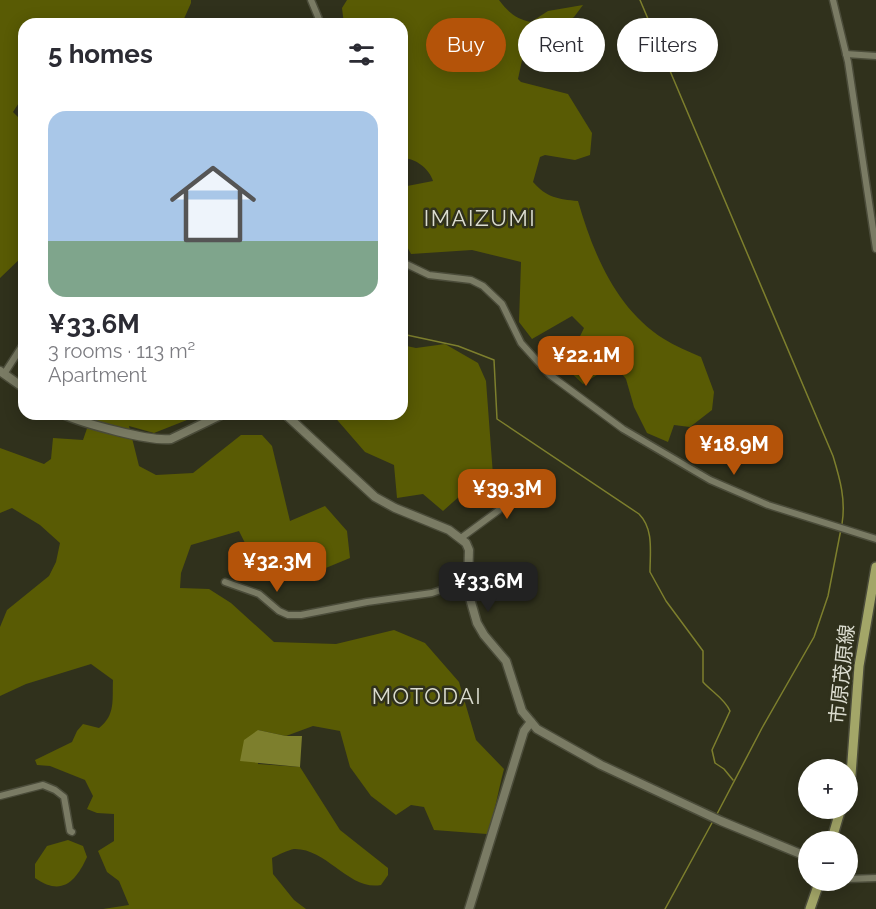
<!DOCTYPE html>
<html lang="en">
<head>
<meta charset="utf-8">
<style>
	:root { --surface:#fff; --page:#f2f2f3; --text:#2b2b33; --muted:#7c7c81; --line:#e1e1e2; --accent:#b45309 }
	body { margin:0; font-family:Raleway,"Noto Sans JP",sans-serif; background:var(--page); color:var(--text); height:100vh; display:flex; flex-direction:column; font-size:22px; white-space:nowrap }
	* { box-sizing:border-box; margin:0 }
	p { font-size:20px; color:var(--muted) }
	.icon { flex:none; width:33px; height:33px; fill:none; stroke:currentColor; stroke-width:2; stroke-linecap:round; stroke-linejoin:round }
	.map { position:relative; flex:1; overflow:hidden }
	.side { position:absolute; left:18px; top:18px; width:390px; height:402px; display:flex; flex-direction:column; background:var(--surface); border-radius:18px; box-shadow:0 3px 15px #0003 }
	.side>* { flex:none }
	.hud { position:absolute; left:426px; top:18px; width:360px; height:54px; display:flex; gap:12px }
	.controls { position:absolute; left:798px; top:759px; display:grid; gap:12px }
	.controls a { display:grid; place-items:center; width:60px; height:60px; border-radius:50%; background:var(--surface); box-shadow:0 3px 15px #0003; font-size:30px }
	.price { position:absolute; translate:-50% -51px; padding:0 14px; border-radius:12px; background:var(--accent); color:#fff; font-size:20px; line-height:39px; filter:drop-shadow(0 2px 3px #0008) }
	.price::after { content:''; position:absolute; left:50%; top:36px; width:18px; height:14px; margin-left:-9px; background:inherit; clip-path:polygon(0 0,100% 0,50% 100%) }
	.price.current { background:#222; color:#fff }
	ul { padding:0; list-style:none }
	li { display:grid; align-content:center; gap:12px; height:318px; padding:0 30px }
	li+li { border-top:2px solid var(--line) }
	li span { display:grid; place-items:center; height:186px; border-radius:18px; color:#555 }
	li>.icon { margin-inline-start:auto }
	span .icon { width:108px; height:108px; fill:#fffc; stroke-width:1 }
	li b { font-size:26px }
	h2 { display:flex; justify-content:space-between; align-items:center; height:72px; padding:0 30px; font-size:26px }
	.chip { padding:0 21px; border-radius:27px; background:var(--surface); box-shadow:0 3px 15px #0003; font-size:21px; line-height:54px }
	.chip.current { background:var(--accent); color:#fff }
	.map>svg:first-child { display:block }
	.green { fill:#595b04 }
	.water { fill:#7d7f2d }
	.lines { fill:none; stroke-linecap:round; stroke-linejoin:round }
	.stream { stroke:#7d7f2d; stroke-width:1.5 }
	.street-casing { stroke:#4b4c3a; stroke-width:9 }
	.secondary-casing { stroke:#4b4c3a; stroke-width:11 }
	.primary-casing { stroke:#4b4c3a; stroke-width:12 }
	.street { stroke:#7a7b64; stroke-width:6 }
	.secondary { stroke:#7a7b64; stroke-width:8 }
	.primary { stroke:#a3a668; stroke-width:9 }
	.labels { text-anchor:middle; stroke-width:5; stroke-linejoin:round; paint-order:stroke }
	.street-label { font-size:20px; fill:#dbdccf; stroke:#30311c }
	.quarter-label { font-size:22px; letter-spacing:1.5px; fill:#dbdccf; stroke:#30311c }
</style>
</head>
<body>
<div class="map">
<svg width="876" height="909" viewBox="0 0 876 909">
	<rect width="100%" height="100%" fill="#30311c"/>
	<g class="green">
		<polygon points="0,0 191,0 191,3 183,21 188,24 24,24 24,95 13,112 24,123 24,255 0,278"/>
		<path d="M347,0h152c9,12 17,19 32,22l17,-11 35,-6 -9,12 -50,34 -6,28 3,3 47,12 24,39 -2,22 -15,5 -30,-5 -5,2 -7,25c14,16 25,17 45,19 15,52 38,108 86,138 11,7 24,12 37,18l13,35 -2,18 -22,17 -16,-2 -6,17 -21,-9 -13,-26 -8,-28 -12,-15 -31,20 -18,-17 19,-39 -12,-12 -40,23 -13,-17 2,-60 -49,-12 -61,4 -9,-17v-50l31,-6c-4,-13 -18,-23 -31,-23v-28l2,-1 -2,-2v-103h-58l-2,-16z"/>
		<polygon points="445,344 478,363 486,381 495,502 487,508 462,494 443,511 423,494 397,498 394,465 365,452 332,414 402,414 402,345 416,348"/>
		<path d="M92,414h100v4l-38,15 -25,-7 10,40 17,9 37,-2 48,-38h21l10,11 18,75 35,-15 22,25 3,27 -34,14 -63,-13 -14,-28 -48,14 -10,28 -1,15 29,1 22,14 43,39 62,2 58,-14 31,13 34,39 17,58 28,29c-6,22 -9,44 -17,65l-53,-4 -10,-23 -13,-2 -15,10 -25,-19 -21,-29 -10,-36 -27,-5 -27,10 -28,-6v34l42,3 40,63 48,38v7l-7,10c-32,6 -54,-37 -87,-36 -6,1 -16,6 -22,9l1,16 21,26 12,9h-203l26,-4 -10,-24 -12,-9 -9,-21 16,-10v-27l-17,-1 -10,-4 6,-13 -8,-16 -35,-14 -13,-1 -2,-5 37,-18 5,-11 6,-7 16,4c17,-13 13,-29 14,-48l-22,-16 -65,20 -26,12v-69l7,-17 42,-34 7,-14 4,-19 -20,-18 -28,-17 -12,5v-65l44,16 7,-5 2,-21 30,2z"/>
		<path d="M68,840l15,6 4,11c-11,24 -25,40 -52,21v-14l12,-18z"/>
	</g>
	<polygon class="water" points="258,730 286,736 302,736 300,767 240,761 244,740"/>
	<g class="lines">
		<g class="stream">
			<path d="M640,0l193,456c7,23 13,44 9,68"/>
			<path d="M402,334l56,12 36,14 3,59 142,95c15,15 11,38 11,58l16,29 37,50v31c9,10 22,17 27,29l-18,39 3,13 9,6 9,11"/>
			<polyline points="717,814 762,728 814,637 828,596 841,529"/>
			<polyline points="665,909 713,821"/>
		</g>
		<g class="street-casing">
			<g id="street">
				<polyline points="311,0 321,24"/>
				<polyline points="833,0 848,62 876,249"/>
				<polyline points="846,54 876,56"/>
				<polyline points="402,262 429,275 471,280 483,286 502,304 521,343 550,375 623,429 710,480 768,505 876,539"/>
				<polyline points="4,374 24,343"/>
				<polyline points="461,538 499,510 504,503 499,479"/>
				<polyline points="225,582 259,594 279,611 288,615 301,615 367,602 432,593 468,581"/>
				<polyline points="0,796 43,785 55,790 64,797 70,831 72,832"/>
				<polyline points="848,879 876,878"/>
			</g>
		</g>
		<g class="secondary-casing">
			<g id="secondary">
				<polyline points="0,371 24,388"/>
				<path d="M63,414c19,9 88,28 108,25l52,-25"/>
				<polyline points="285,414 375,497 395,508 449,530 466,543 469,550 468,581 471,602 477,623 484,635 506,661 522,711 537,729 601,765 721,821 808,857"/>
				<polyline points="469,909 524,731 531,722"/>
			</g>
		</g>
		<g class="primary-casing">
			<g id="primary">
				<polyline points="848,786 851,775 859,666 876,567"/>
				<polyline points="831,842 841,808"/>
				<polyline points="810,909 820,880"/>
			</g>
		</g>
		<use href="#street" class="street"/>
		<use href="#secondary" class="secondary"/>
		<use href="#primary" class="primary"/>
	</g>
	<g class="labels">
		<g class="street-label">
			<text transform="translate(842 674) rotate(-84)" y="7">市原茂原線</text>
		</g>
		<g class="quarter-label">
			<text x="480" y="226">IMAIZUMI</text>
			<text x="427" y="704">MOTODAI</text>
		</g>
	</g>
</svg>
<div class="controls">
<a>+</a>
<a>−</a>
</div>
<b class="price" style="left:586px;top:387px">¥22.1M</b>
<b class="price" style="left:734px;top:476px">¥18.9M</b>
<b class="price" style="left:507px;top:520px">¥39.3M</b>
<b class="price" style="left:277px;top:593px">¥32.3M</b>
<b class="price current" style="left:488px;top:613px">¥33.6M</b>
<div class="hud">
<a class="chip current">Buy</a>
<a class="chip">Rent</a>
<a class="chip">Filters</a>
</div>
<section class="side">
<h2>5 homes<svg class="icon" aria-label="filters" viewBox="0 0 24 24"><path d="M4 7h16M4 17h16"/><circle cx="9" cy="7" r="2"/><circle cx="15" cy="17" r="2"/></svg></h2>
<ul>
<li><span style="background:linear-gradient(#a9c7e8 70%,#7fa58c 0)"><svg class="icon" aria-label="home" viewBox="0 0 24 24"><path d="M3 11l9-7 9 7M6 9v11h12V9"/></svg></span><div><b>¥33.6M</b><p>3 rooms · 113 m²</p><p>Apartment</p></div></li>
</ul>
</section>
</div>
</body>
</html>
